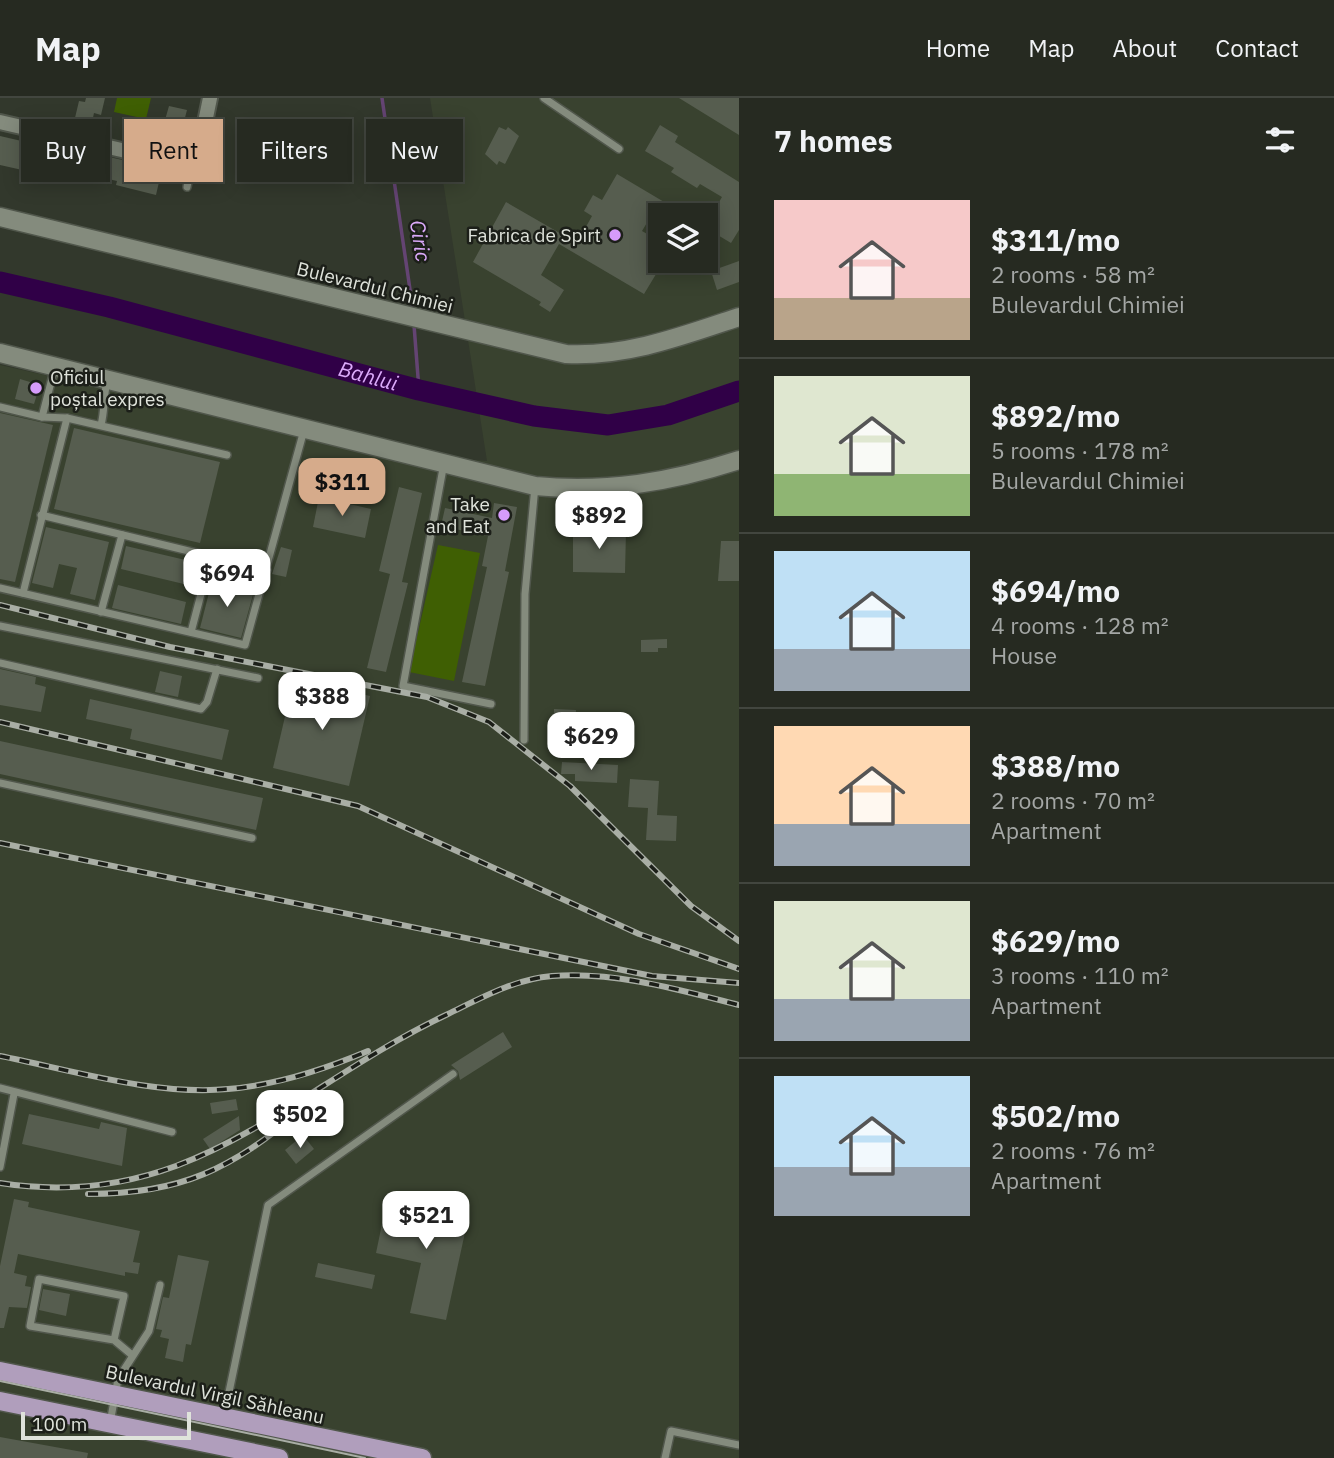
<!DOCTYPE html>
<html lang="en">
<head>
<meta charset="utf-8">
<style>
	:root { --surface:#262a21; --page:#32362e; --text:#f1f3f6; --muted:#a4a7a5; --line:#42463f; --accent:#d6ab8b }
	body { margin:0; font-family:"IBM Plex Sans",sans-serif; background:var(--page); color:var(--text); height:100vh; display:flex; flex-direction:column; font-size:26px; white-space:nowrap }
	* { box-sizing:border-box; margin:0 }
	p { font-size:23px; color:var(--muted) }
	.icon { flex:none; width:38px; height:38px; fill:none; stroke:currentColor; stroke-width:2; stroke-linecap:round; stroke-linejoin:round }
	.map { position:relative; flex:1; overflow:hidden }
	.details { display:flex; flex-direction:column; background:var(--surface); width:595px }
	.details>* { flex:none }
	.top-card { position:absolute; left:21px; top:21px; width:612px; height:63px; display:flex; gap:14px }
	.tools { position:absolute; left:648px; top:105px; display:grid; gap:14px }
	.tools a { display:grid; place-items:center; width:70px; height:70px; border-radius:0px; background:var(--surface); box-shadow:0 4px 18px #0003,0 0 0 2px var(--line); font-size:35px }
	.scale { position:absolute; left:21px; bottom:18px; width:170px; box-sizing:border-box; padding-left:7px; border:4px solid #dfe3db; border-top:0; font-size:19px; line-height:24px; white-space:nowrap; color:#dfe3db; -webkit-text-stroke:5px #1c1f19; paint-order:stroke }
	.price { position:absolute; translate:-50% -60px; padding:0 16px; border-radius:14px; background:#fff; color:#222; font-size:23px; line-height:46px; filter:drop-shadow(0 2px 4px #0008) }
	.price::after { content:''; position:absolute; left:50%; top:42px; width:21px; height:16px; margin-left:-10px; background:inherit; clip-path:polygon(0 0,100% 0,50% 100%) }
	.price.selected { background:var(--accent); color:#111 }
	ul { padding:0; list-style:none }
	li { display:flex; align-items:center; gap:21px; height:175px; padding:0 35px }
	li+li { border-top:2px solid var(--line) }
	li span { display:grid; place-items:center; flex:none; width:196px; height:140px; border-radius:0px; color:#555 }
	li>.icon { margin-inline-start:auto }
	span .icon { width:84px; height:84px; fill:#fffc; stroke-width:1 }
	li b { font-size:30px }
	h2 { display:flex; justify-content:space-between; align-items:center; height:84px; padding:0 35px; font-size:30px }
	.chip { padding:0 24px; border-radius:0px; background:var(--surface); box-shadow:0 4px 18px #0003,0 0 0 2px var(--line); font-size:24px; line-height:63px }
	.chip.selected { background:var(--accent); color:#111 }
	header { display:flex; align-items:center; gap:42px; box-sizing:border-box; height:98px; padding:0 35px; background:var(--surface); border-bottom:2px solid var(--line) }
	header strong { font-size:33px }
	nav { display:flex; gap:38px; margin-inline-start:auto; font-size:24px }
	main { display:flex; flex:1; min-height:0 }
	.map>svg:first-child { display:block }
	.built { fill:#39422f; fill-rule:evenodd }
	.green { fill:#3f5f03 }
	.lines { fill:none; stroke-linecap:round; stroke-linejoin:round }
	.stream { stroke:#644473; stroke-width:3.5 }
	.river { stroke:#300047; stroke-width:21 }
	.building { fill:#565d4f }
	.lane-casing { stroke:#51574c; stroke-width:10 }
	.street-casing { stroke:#51574c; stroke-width:18 }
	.secondary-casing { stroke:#51574c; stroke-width:21 }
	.primary-casing { stroke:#51574c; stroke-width:21 }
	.lane { stroke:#848b7d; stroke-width:7 }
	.street { stroke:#848b7d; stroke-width:14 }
	.secondary { stroke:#848b7d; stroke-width:18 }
	.primary { stroke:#b09ebc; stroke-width:18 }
	.tram { stroke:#a9aea5; stroke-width:2 }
	.rail-casing { stroke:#a9aea5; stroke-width:6 }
	.rail { stroke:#1c1f19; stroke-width:3.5; stroke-dasharray:10; stroke-linecap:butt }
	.poi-dot { fill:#d69bfa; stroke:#1c1f19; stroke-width:2.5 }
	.labels { text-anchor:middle; stroke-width:5; stroke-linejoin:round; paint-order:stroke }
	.poi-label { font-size:19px; fill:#dfe3db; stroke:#1c1f19; text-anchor:end }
	.street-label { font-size:19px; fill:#dfe3db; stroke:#1c1f19 }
	.water-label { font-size:21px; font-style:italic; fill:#dcaafb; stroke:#1c1f19 }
</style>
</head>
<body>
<header>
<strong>Map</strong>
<nav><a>Home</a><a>Map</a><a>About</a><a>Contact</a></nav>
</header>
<main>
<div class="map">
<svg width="739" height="1360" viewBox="0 0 739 1360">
	<rect width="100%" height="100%" fill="#32382c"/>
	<path class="built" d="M430,0h309v1360h-739v-1093l390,88 97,8zM660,117h45v46h-45z"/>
	<g class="green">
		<polygon points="117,0 151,0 146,21 114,14"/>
		<polygon points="438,447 480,455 454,583 409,574"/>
	</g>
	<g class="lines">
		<g class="stream">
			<polyline points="382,0 413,212"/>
			<polyline points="414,227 419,292"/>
		</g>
		<path class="river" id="s1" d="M0,184l109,25 310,83 115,26 74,9 60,-10 71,-24"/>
	</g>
	<g class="building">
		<polygon points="86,0 105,0 101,17 94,15 91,29 74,24 79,3 85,4"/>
		<polygon points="679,0 739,0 739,37"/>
		<polygon points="169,8 187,12 181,35 174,33 170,47 153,42 159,21 165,22"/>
		<polygon points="660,27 678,38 675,44 739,84 739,132 731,145 711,133 716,126 709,121 722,99 700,86 697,90 671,74 674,70 645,53"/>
		<polygon points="499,29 506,32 508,29 519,38 505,66 499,63 497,67 485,56"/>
		<polygon points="0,38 39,47 37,54 53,58 49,78 0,67"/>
		<polygon points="83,53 162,71 156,97 116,87 117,83 78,74"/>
		<polygon points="617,76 686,117 660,117 660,123 651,118 642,133 656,141 651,150 660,155 660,163 664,163 644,196 559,146 541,177 564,192 550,214 539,207 541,204 473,164 506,104 577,145 592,118 584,113 593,97 602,102"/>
		<polygon points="739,163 739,184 717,192 711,173"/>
		<polygon points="20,281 40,287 34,306 15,301"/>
		<polygon points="0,315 53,327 15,484 0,481"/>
		<polygon points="74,330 220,364 200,445 54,411"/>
		<polygon points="399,389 422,395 402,484 408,485 386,574 367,570 390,476 379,473"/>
		<polygon points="319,399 371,411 365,440 313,429"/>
		<polygon points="494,405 517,409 505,473 509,474 485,588 462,584 487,469 482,468 488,438 441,428 445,410 492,420"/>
		<polygon points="46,429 109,444 95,502 70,496 77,470 59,466 53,490 32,485"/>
		<polygon points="573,432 626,433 625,475 573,474"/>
		<polygon points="721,443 739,443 739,483 718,483"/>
		<polygon points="126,448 194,464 188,487 121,471"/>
		<polygon points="281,449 292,452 286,479 272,476"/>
		<polygon points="212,483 254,493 241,540 200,530"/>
		<polygon points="118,487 186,504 181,526 112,510"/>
		<polygon points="667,541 667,550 658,550 658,554 641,554 641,542"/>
		<polygon points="0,571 36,579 35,586 46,589 41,614 0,607"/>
		<polygon points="160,573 182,578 178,599 155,594"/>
		<polygon points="294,580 370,598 349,688 273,670"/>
		<polygon points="90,601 229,632 222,662 130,641 132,631 86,621"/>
		<polygon points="554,611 576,612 575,643 553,643"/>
		<polygon points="0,643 263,700 256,732 0,676"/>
		<polygon points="562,664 618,667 617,685 575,683 575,676 561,676"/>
		<polygon points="630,681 659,683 657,717 677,718 676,743 646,742 648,710 628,709"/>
		<polygon points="503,934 512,949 460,982 458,973 451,967"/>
		<polygon points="236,1001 238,1012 212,1016 210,1005"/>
		<polygon points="29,1016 99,1031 101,1024 127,1030 122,1068 22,1046"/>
		<polygon points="239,1018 240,1032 210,1051 203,1041"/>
		<polygon points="303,1037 314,1051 296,1066 285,1052"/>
		<polygon points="14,1101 29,1104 28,1109 140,1133 133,1164 140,1165 138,1176 125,1174 125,1178 18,1156 14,1175 27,1178 25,1188 31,1189 27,1210 9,1209 4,1230 0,1230 0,1168"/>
		<polygon points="387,1102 469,1116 446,1222 410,1215 421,1165 376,1155"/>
		<polygon points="178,1157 209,1163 191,1247 186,1246 183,1264 165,1260 169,1241 160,1239 162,1232 156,1231 163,1199 169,1200"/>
		<polygon points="318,1165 375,1177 372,1191 315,1179"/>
		<polygon points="43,1191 70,1196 66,1218 39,1212"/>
		<polygon points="0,1339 88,1355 87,1360 0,1360"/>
	</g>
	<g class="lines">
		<g class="lane-casing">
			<g id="lane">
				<polyline points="544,0 619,51"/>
				<polyline points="187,89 191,68"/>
				<polyline points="0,309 42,319 67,320 227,357"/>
				<polyline points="42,319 55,269"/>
				<path d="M101,327c4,-15 2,-28 6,-43"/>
				<polyline points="444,365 403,588 491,606"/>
				<polyline points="41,417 267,472"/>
				<polyline points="0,490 245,547 304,332"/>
				<polyline points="23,495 67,320"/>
				<polyline points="101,514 122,437"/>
				<polyline points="0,528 258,580"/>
				<polyline points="191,534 211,458"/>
				<polyline points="0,565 201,611 207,604 217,571"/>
				<polyline points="524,642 525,496 535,388"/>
				<polyline points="0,685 252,740"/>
				<polyline points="0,990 172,1034"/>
				<polyline points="0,1069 14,996"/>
				<polyline points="114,1242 124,1198 39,1181 30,1228 114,1242 132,1257"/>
				<polyline points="224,1318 268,1107 453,976"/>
				<polyline points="110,1325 118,1281 149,1233 160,1187"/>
				<polyline points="665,1360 671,1333 739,1347"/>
			</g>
		</g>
		<g class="street-casing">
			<polyline id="street" points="0,24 191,68 197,63 210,0"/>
		</g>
		<g class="secondary-casing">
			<g id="secondary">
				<path d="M0,119l566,137c61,3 116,-18 173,-37"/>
				<path d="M0,255l535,133c71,7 136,-4 204,-26"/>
			</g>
		</g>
		<g class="primary-casing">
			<g id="primary">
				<polyline points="0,1273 422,1360"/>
				<polyline points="0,1303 279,1360"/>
			</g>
		</g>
		<use href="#lane" class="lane"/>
		<use href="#street" class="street"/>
		<use href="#secondary" class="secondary"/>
		<use href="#primary" class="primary"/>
		<polyline class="tram" points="0,1283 365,1360"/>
		<g class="rail-casing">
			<g id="rail">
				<polyline points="0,507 170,549 427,599 489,624 570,688 691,808 739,843"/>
				<polyline points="0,624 358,708 639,836 739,871"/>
				<polyline points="0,745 652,878 739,885"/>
				<path d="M0,958c71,14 156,40 228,33 49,-4 95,-19 140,-38"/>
				<path d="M0,1085c194,30 291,-95 448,-169 33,-16 67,-35 104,-38 62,-5 128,14 187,29"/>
				<path d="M88,1096c94,0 143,-25 214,-84"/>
			</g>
		</g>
		<use href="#rail" class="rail"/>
	</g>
	<g class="poi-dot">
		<circle cx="615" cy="137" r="7"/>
		<circle cx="36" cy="290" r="7"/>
		<circle cx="504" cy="417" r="7"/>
	</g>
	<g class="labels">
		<g class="poi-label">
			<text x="601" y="144">Fabrica de Spirt</text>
			<text x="50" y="286" text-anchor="start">Oficiul<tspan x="50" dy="22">poștal expres</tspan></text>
			<text x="490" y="413">Take<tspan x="490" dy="22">and Eat</tspan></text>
		</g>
		<g class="street-label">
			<text transform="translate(375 189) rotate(14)" y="7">Bulevardul Chimiei</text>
			<text transform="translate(215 1296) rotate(12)" y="7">Bulevardul Virgil Săhleanu</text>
		</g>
		<g class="water-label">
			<text transform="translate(420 143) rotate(81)" y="7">Ciric</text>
			<text dy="7" stroke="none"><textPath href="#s1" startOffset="380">Bahlui</textPath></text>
		</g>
	</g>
</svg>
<div class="tools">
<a><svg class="icon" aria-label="layers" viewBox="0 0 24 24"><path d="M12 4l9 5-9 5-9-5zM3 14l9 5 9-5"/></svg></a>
</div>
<div class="scale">100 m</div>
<b class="price selected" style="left:342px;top:420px">$311</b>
<b class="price" style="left:599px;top:453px">$892</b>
<b class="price" style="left:227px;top:511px">$694</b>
<b class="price" style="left:322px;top:634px">$388</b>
<b class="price" style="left:591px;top:674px">$629</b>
<b class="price" style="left:300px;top:1052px">$502</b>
<b class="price" style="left:426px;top:1153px">$521</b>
<div class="top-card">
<a class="chip">Buy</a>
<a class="chip selected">Rent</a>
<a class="chip">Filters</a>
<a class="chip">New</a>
</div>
</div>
<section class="details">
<h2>7 homes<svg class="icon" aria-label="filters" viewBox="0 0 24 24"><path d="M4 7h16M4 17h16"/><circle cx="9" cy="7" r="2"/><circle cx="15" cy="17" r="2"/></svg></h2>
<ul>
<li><span style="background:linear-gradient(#f6c9c9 70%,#b9a48a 0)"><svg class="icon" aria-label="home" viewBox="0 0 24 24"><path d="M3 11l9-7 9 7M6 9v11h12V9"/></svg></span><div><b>$311/mo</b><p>2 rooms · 58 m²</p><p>Bulevardul Chimiei</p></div></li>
<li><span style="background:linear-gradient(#dfe7d0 70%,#8fb573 0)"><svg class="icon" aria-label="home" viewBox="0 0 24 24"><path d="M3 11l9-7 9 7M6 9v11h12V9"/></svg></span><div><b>$892/mo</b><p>5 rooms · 178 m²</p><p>Bulevardul Chimiei</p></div></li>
<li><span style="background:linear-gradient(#bfe0f5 70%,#9aa5b1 0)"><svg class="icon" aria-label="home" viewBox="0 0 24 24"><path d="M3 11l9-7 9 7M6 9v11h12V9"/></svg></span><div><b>$694/mo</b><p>4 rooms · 128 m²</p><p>House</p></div></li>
<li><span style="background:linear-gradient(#ffd9b3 70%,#9aa5b1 0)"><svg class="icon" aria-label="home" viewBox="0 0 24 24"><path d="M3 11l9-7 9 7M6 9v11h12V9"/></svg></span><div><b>$388/mo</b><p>2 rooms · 70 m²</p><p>Apartment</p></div></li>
<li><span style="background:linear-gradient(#dfe7d0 70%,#9aa5b1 0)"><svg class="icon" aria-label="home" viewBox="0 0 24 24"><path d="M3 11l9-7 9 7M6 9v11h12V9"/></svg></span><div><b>$629/mo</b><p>3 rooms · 110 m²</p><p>Apartment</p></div></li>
<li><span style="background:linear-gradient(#bfe0f5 65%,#9aa5b1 0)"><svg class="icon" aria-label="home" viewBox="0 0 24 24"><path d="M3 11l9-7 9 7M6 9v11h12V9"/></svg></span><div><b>$502/mo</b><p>2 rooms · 76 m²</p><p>Apartment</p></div></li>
</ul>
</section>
</main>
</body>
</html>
